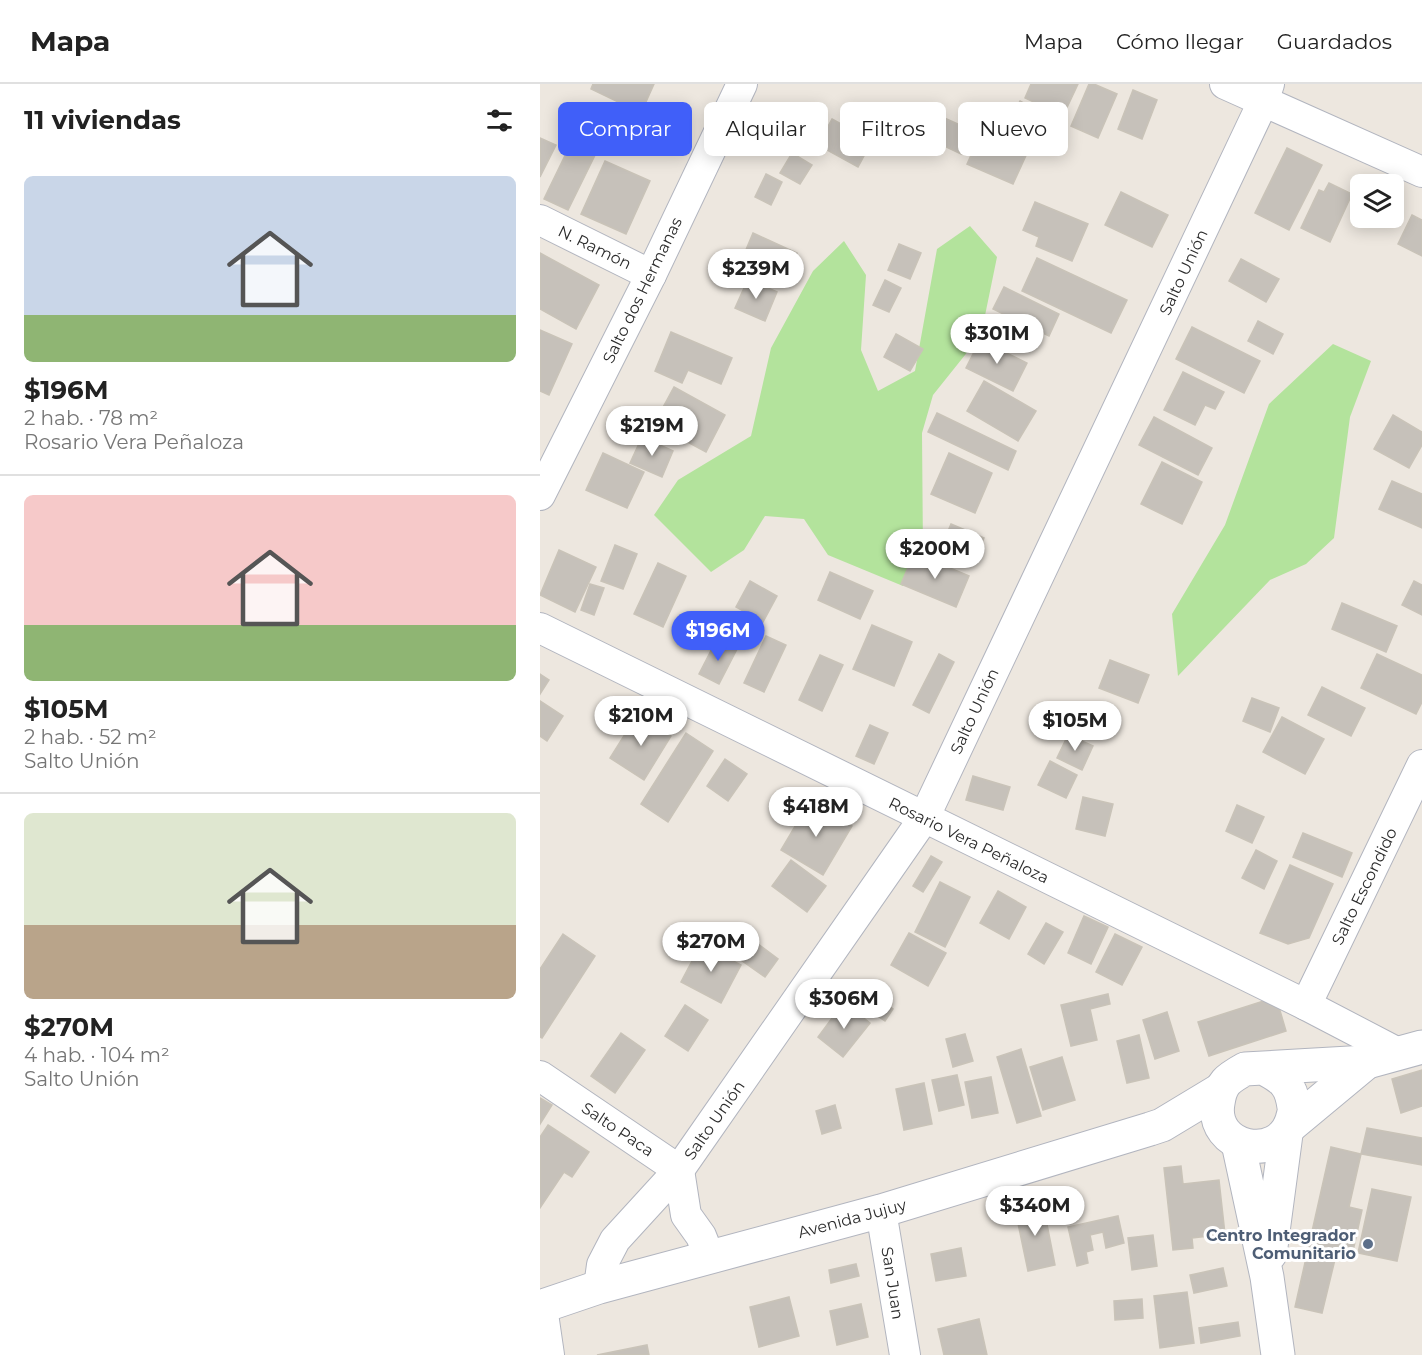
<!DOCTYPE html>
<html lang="es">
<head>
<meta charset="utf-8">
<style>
	:root { --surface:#fff; --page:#f2f2f2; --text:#222; --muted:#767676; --line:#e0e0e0; --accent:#405ff9 }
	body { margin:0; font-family:Montserrat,sans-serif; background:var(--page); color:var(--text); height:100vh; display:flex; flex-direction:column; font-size:22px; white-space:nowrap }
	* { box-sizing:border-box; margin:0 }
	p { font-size:20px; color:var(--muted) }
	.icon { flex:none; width:33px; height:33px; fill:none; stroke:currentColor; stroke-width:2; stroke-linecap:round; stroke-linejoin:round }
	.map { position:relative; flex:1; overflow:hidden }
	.drawer { display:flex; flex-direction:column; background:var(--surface); width:540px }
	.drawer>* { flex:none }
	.guide { position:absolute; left:18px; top:18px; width:570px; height:54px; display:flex; gap:12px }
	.buttons { position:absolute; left:810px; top:90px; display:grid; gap:12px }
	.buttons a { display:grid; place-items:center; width:54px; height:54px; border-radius:9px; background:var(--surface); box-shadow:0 3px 15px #0003; font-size:30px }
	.price { position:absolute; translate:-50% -51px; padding:0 14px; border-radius:21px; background:#fff; color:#222; font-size:20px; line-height:39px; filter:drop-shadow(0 2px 3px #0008) }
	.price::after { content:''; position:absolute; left:50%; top:36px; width:18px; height:14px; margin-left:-9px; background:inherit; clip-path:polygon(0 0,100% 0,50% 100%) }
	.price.active { background:var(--accent); color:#fff }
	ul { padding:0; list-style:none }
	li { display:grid; align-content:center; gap:12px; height:318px; padding:0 24px }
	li+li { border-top:2px solid var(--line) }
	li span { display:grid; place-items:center; height:186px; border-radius:9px; color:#555 }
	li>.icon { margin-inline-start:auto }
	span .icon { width:108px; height:108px; fill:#fffc; stroke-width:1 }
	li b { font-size:26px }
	h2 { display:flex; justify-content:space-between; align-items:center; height:72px; padding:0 24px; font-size:26px }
	.tag { padding:0 21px; border-radius:9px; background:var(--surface); box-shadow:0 3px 15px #0003; font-size:21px; line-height:54px }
	.tag.active { background:var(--accent); color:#fff }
	header { display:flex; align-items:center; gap:36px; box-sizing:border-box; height:84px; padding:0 30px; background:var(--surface); border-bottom:2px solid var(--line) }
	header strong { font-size:28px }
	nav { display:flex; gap:33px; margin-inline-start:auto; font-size:21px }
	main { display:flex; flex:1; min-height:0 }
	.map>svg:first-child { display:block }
	.green { fill:#b3e39c }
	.building { fill:#c6c1ba; stroke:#c9c3b8; stroke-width:1.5 }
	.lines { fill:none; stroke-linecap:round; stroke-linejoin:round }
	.street-casing { stroke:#b2b5bf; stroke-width:32 }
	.secondary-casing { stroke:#b2b5bf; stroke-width:35 }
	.street { stroke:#fff; stroke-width:30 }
	.secondary { stroke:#fff; stroke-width:33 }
	.service-dot { fill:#5c6f8a; stroke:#fff; stroke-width:2 }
	.labels { text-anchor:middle; stroke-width:6; stroke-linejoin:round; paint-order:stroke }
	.street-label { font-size:16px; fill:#2c2c2c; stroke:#fff }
	.service-label { font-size:16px; font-weight:bold; fill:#4e5e75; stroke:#fff; text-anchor:end }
</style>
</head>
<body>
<header>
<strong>Mapa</strong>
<nav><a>Mapa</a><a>Cómo llegar</a><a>Guardados</a></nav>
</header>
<main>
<section class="drawer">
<h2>11 viviendas<svg class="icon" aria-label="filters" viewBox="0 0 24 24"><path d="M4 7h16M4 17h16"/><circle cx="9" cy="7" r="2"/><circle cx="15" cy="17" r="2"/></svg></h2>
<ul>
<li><span style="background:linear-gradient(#c9d6e8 75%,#8fb573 0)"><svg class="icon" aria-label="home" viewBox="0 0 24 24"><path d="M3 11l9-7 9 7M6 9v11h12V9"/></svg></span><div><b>$196M</b><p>2 hab. · 78 m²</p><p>Rosario Vera Peñaloza</p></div></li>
<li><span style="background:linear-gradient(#f6c9c9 70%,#8fb573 0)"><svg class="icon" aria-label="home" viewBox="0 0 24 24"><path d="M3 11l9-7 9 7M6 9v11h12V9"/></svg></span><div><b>$105M</b><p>2 hab. · 52 m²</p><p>Salto Unión</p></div></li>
<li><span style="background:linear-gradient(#dfe7d0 60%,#b9a48a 0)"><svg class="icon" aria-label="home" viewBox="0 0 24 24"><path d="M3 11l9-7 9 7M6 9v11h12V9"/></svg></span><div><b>$270M</b><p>4 hab. · 104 m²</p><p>Salto Unión</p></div></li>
</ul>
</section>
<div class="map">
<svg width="882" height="1271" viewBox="0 0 882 1271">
	<rect width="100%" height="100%" fill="#ede7df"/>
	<g class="green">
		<polygon points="430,142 457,173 441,251 393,311 382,349 383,469 363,502 288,471 264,435 225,432 204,466 171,488 114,431 138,396 211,352 231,264 273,187 304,157 326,191 321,266 338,307 375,287 397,165"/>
		<polygon points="793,260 831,277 810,333 794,454 766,480 730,496 638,592 632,530 685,441 729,320"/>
	</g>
	<g class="building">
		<polygon points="53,0 114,0 101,29 51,5"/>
		<polygon points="491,0 538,0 523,32 485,14"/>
		<polygon points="549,0 554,0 577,10 558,54 531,42"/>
		<polygon points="593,6 617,16 602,55 578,45"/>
		<polygon points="480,17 522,41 507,68 465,44"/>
		<polygon points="391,28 431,46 421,70 381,51"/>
		<polygon points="90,32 131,50 122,71 81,52"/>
		<polygon points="292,35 332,57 318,83 278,61"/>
		<polygon points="443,45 489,65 473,100 427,80"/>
		<polygon points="34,53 58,65 28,126 4,115"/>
		<polygon points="0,54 16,61 0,93"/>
		<polygon points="747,64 782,81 749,146 715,129"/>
		<polygon points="252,69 272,81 260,100 240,89"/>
		<polygon points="65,77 110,97 86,150 41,130"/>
		<polygon points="226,90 242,98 231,121 215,113"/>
		<polygon points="789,99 812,110 790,158 761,144 779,106 784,108"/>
		<polygon points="581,108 628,131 612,163 565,141"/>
		<polygon points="495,118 548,140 532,177 496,162 499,153 483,146"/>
		<polygon points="872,131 882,136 882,172 858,160"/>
		<polygon points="213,149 257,169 243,199 200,180"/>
		<polygon points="359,160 381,169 370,195 348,186"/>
		<polygon points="0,169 59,201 36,245 0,225"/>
		<polygon points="497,174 587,216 571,249 482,207"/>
		<polygon points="701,175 739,195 726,218 689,197"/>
		<polygon points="208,195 237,208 225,237 195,224"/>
		<polygon points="345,196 361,204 349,228 333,221"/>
		<polygon points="464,203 519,230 509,252 453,225"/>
		<polygon points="718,237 743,250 733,270 708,257"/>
		<polygon points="652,243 720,277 704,309 636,275"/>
		<polygon points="0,246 32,260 9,311 0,307"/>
		<polygon points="131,248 192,274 181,300 148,286 142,299 115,287"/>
		<polygon points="356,250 383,265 370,287 344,273"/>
		<polygon points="440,256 487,279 473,307 426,284"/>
		<polygon points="643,288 684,308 675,325 665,321 655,341 624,326"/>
		<polygon points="444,297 496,327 478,357 427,327"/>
		<polygon points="134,303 185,331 166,368 114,340"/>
		<polygon points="397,329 476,367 468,386 388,348"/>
		<polygon points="853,331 882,348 882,361 869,384 834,365"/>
		<polygon points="614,333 672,364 658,391 599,361"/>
		<polygon points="102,353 133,367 122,393 90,379"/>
		<polygon points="63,369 104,388 87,424 46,406"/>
		<polygon points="409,369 452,389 435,429 391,410"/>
		<polygon points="622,378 662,398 642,440 601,420"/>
		<polygon points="852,397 882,410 882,444 839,425"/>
		<polygon points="411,440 444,454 434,478 401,464"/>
		<polygon points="75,461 97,470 83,505 61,497"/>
		<polygon points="19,466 56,483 35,528 0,511"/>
		<polygon points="374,469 429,492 416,523 361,500"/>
		<polygon points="118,479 146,492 123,543 94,530"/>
		<polygon points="290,488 333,507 320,535 278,516"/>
		<polygon points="210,497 237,512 223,538 196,523"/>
		<polygon points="874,497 882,501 882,531 862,521"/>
		<polygon points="50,500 64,504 54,531 41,526"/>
		<polygon points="802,519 857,542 846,568 792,545"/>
		<polygon points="332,541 372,558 354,602 313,585"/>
		<polygon points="226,552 246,561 224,608 204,599"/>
		<polygon points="177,555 197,565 179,600 159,590"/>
		<polygon points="399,570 414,578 389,629 373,621"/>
		<polygon points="837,570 882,591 882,618 876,630 821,604"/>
		<polygon points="280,571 303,581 282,627 259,616"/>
		<polygon points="570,576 609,591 598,619 559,604"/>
		<polygon points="0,590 9,596 0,610"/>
		<polygon points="782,603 825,624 811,652 768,631"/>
		<polygon points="712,614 739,624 730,648 703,637"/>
		<polygon points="0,617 23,632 7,657 0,652"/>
		<polygon points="97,631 131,652 104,696 70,674"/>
		<polygon points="742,633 784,655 765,690 723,668"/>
		<polygon points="330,641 348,649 334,680 316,672"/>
		<polygon points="146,649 173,667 128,738 101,720"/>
		<polygon points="528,651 553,662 542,686 517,674"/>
		<polygon points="185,675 207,690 188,717 167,702"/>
		<polygon points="510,677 537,691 526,714 498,701"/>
		<polygon points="433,692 470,703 463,726 426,716"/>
		<polygon points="543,713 573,720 565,752 536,745"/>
		<polygon points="270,717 312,742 283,791 241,766"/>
		<polygon points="697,721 724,733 712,759 686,747"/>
		<polygon points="763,749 812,769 802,793 753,773"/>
		<polygon points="716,766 737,777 724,805 702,794"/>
		<polygon points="391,772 402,778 383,808 373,802"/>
		<polygon points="251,776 286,802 267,828 232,802"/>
		<polygon points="750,781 793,800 769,854 748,860 720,849"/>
		<polygon points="400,798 430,813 405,863 375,848"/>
		<polygon points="458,807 486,823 469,855 440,839"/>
		<polygon points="544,832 568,843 551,880 528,869"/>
		<polygon points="506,839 523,848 504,880 488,870"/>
		<polygon points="198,845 238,875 225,893 184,864"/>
		<polygon points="369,849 406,869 388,902 351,881"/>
		<polygon points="23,850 55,872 2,954 0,953 0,885"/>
		<polygon points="575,850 602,863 582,901 556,888"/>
		<polygon points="161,860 201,881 181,919 141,898"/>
		<polygon points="325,906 353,925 345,937 317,918"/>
		<polygon points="568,910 570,920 550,925 557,956 531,962 521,921"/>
		<polygon points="736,913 746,947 669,972 658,938"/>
		<polygon points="304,918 330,939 303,973 278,953"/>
		<polygon points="145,921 168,936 148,967 125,952"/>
		<polygon points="627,928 639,967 615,975 603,936"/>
		<polygon points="81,949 105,966 75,1009 51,992"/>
		<polygon points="425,950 433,977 413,983 406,955"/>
		<polygon points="599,951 609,994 587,999 577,957"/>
		<polygon points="481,965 501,1032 477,1039 457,973"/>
		<polygon points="522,973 535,1016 503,1026 490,983"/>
		<polygon points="882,986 882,1022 861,1029 852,995"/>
		<polygon points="417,991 424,1021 399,1027 392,996"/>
		<polygon points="451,993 458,1029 432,1034 425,998"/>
		<polygon points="384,999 392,1040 364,1046 356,1005"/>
		<polygon points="0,1014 12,1021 0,1040"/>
		<polygon points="295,1021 301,1044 282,1050 276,1027"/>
		<polygon points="8,1041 49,1068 32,1093 24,1088 0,1124 0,1053"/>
		<polygon points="827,1044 882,1054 882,1081 821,1070"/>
		<polygon points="791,1063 821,1070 809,1123 822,1126 813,1167 798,1163 782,1229 755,1223"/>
		<polygon points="641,1082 643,1100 679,1096 685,1150 652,1154 653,1164 633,1166 624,1084"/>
		<polygon points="832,1105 871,1113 857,1177 818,1169"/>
		<polygon points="503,1120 515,1181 488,1187 475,1125"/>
		<polygon points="578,1132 584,1159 566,1164 563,1148 550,1151 553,1166 546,1168 548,1179 537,1182 528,1143"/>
		<polygon points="613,1151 617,1182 592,1186 588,1154"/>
		<polygon points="421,1164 426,1192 396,1197 391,1170"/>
		<polygon points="316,1180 319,1192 291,1199 289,1186"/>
		<polygon points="683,1184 687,1202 654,1209 650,1191"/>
		<polygon points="647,1208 654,1259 620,1264 614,1212"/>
		<polygon points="249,1213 259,1252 219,1263 210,1223"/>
		<polygon points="602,1215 603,1234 575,1236 574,1217"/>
		<polygon points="321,1220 328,1253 297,1261 290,1227"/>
		<polygon points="439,1235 447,1271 404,1271 398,1245"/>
		<polygon points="698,1238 700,1252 661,1259 659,1244"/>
		<polygon points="107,1261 109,1271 57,1271"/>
	</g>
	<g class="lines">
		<g class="street-casing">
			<g id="street">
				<polyline points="685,0 882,88"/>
				<polyline points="0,136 111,191"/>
				<polyline points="0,411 111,191 202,0"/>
				<polyline points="0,544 766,921 858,969"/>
				<polyline points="766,921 882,681"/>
				<polyline points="0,992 139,1086 146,1131 161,1152 169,1172"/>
				<polyline points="341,1127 365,1271"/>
				<polyline points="59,1203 62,1181 75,1156 139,1086 384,734 723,18 729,0"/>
				<polyline points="2,1223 9,1271"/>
			</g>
		</g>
		<g class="secondary-casing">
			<g id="secondary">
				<path d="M725,985c19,10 26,16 29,38 1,5 -1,8 -2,13 -14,44 -82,29 -74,-17 3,-20 9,-24 27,-34l122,-7 55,-15"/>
				<polyline points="750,1042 827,978"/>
				<polyline points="698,1059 727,1193 738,1271"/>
				<polyline points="730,1170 746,1050"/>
				<polyline points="0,1223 59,1203 341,1127 610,1045 622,1041 680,1006"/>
			</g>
		</g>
		<use href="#street" class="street"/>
		<use href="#secondary" class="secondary"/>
	</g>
	<circle class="service-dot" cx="828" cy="1160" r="6"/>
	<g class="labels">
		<g class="street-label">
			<text transform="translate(55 163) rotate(26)" y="6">N. Ramón</text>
			<text transform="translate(643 188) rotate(-65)" y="6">Salto Unión</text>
			<text transform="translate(102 206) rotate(-64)" y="6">Salto dos Hermanas</text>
			<text transform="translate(434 627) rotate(-65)" y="6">Salto Unión</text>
			<text transform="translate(429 756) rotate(26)" y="6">Rosario Vera Peñaloza</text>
			<text transform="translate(824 802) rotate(-64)" y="6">Salto Escondido</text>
			<text transform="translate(174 1036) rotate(-55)" y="6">Salto Unión</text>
			<text transform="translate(78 1045) rotate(34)" y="6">Salto Paca</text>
			<text transform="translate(312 1134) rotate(-15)" y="6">Avenida Jujuy</text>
			<text transform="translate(353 1199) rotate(81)" y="6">San Juan</text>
		</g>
		<g class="service-label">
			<text x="816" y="1157">Centro Integrador<tspan x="816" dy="18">Comunitario</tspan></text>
		</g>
	</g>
</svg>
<div class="buttons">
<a><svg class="icon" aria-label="layers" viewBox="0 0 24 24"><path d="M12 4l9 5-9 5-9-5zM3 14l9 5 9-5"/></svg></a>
</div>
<b class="price" style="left:216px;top:216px">$239M</b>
<b class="price" style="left:457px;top:281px">$301M</b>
<b class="price" style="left:112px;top:373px">$219M</b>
<b class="price" style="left:395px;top:496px">$200M</b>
<b class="price active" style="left:178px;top:578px">$196M</b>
<b class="price" style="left:101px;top:663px">$210M</b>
<b class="price" style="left:535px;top:668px">$105M</b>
<b class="price" style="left:276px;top:754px">$418M</b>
<b class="price" style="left:171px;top:889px">$270M</b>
<b class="price" style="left:304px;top:946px">$306M</b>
<b class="price" style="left:495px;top:1153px">$340M</b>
<div class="guide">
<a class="tag active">Comprar</a>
<a class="tag">Alquilar</a>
<a class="tag">Filtros</a>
<a class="tag">Nuevo</a>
</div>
</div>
</main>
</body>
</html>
